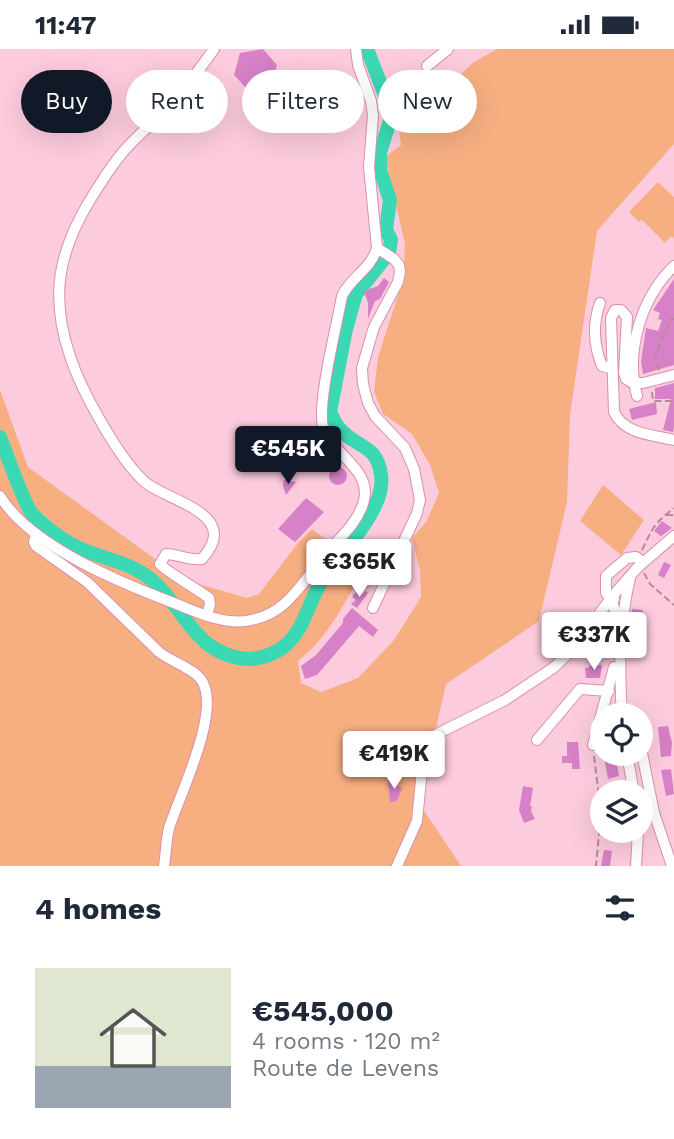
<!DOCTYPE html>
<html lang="en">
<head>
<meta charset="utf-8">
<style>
	:root { --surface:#fff; --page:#f6f6f7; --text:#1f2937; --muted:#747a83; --accent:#111827 }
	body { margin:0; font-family:"Work Sans",sans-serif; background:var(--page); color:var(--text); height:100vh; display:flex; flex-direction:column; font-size:26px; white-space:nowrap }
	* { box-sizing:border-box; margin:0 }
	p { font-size:23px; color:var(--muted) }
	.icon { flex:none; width:38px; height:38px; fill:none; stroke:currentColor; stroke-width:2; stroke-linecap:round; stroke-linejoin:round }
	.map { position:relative; height:817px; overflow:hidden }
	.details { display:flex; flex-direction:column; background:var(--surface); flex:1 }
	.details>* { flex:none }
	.guide { position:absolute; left:21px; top:21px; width:634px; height:63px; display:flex; gap:14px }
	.controls { position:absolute; left:590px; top:654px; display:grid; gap:14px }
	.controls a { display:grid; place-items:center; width:63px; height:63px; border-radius:50%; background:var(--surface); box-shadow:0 7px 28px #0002; font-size:35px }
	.price { position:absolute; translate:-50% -60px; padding:0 16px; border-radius:7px; background:#fff; color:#222; font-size:23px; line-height:46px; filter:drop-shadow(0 2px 4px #0008) }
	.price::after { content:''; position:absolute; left:50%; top:42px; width:21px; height:16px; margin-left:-10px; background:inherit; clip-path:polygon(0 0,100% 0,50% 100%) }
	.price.active { background:var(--accent); color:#fff }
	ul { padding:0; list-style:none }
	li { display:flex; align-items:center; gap:21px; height:175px; padding:0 35px }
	li span { display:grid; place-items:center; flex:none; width:196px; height:140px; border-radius:0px; color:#555 }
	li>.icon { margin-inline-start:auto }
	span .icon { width:84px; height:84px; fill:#fffc; stroke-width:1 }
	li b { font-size:30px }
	h2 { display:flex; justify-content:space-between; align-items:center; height:84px; padding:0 35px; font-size:30px }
	.pill { padding:0 24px; border-radius:32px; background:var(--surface); box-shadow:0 7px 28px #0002; font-size:24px; line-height:63px }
	.pill.active { background:var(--accent); color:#fff }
	.status { display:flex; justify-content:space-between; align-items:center; height:49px; padding:0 35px; background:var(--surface); direction:ltr }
	.status svg { height:19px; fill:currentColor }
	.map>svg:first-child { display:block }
	.green { fill:#f7af82 }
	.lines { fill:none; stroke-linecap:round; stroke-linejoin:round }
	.river { stroke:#3ad8b3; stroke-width:14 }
	.building { fill:#d681c8 }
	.minor-casing { stroke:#db8faf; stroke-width:12 }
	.path { stroke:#b58b9c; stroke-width:2; stroke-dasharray:7 3.5; stroke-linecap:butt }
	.minor { stroke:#fff; stroke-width:10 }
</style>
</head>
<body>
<div class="status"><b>11:47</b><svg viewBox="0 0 49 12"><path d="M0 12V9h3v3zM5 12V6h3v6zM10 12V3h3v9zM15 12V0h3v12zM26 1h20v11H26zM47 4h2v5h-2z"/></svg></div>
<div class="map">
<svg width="674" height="817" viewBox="0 0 674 817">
	<rect width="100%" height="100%" fill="#fccbde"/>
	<g class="green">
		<path d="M497,0h177v95l-77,87 -27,184 -3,87 -28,119 -93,63 -27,119 42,63h-461v-476l28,77 156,113 63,18 12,-4 39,-51 14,-14 52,39c-19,34 -35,69 -66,93l3,22 20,9 37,-14 36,-38 27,-43 -1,-27 -8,-32 14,-16 13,-29 -9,-28 -18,-31 -29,-20 -9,-22 4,-35 25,-77 2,-36 -20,-87 16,-12 -6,-44 16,-7 25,2 38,-34z"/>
		<polygon points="658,133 674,148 674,189 671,187 665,194 642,171 639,173 629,163"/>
		<polygon points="603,436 644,471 621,506 580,472"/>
	</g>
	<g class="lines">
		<path class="river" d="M0,388c6,15 25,70 33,78 10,10 26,22 38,29 27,15 58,16 82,37 32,28 43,75 95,78 14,0 29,-6 39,-15 17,-16 22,-41 33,-60 17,-28 67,-74 61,-109 -4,-31 -23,-26 -40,-45 -5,-4 -8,-13 -11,-18l16,-83 10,-35 33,-41 2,-13 -5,-10 4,-30 -10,-30v-18l11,-34 -5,-20 -19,-49"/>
	</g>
	<g class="building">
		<polygon points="263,0 277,16 270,37 249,42 234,26 240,4"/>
		<polygon points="289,27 314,28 313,46 289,45"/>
		<polygon points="384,229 389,233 380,250 375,252 368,270 368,254 364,242 378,237"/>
		<polygon points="674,230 674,316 643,325 641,312 646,279 658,282 662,271 658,270 660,264 653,261"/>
		<polygon points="674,334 674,377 673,383 663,381 671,350 655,350 655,339"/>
		<polygon points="656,353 657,365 632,371 629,360"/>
		<circle cx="338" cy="427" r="9"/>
		<polygon points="284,431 296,433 286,446 283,437"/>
		<polygon points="306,449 324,463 295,493 278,480"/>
		<polygon points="662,472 672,479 661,487 654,482"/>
		<polygon points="664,513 671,516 664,529 658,526"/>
		<polygon points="366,542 368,544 357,559 351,555 356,551 352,548 356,543 360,547"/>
		<polygon points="352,559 378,581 373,588 359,577 317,626 305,630 301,617 316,606 343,574 343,570"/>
		<polygon points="632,560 643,561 642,572 631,571"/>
		<polygon points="602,616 600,629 586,629 585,619 589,619 589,617"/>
		<polygon points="668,677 672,694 671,707 661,708 658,678"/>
		<polygon points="567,693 578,693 580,720 572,720 572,714 562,714 562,707 567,707"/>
		<polygon points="606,705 615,705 619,727 608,730 604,708 607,707"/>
		<polygon points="671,720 674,745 666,747 661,721"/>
		<polygon points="388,731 396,731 396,735 402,739 397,752 390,753"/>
		<polygon points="523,737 533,739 530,757 532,757 531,762 535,770 524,774 519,761"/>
		<polygon points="606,782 618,782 618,791 606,790"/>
		<polygon points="604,801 612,802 610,817 601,817"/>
	</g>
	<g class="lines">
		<g class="minor-casing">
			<g id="minor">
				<polyline points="427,17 448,0"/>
				<path d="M600,254c-8,22 -6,43 2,63l9,2"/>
				<path d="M633,334l-7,-4 -2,-6 3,-56 -6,-7h-6l-4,8 3,94c10,22 39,23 60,28"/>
				<polyline points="633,334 643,334 674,326"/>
				<path d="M637,347c-12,-45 4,-98 37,-130"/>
				<path d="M0,447c30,50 121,87 174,107 23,9 47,21 72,18 13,-2 28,-8 38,-17 16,-14 28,-33 41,-49 14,-17 31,-30 38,-51 12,-35 -33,-50 -40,-77 -6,-25 14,-102 19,-131 9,-19 29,-27 35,-48l-8,-81 4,-52 -2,-14 -13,-36 -2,-16"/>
				<path d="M36,485l-2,8 2,4 51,36 72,70c11,9 33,16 41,26 24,29 -21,118 -31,150 -3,12 -3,26 -5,38"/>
				<polyline points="611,549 620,580"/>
				<polyline points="614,550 611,549 606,544 606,527 627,509 636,508 643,513"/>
				<polyline points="373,559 417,464 420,451 414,420 405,399 375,367 368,354 363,335 362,319 374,278 398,233 400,223 399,216 394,210 377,199"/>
				<path d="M207,566l3,-11 -1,-6c-9,-7 -45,-28 -49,-34l6,-10c13,0 23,7 36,5 8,-9 16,-21 10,-33 -8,-19 -49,-30 -66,-43 -27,-23 -65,-93 -76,-127 -20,-59 -12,-103 20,-156 10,-16 21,-34 33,-48 16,-19 37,-34 53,-52 13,-17 26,-34 38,-51"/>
				<path d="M622,667c-3,-47 -3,-92 8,-138"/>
				<polyline points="537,691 580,640 609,642"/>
				<polyline points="640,694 654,764 672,817"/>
				<polyline points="593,696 614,618"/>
				<polyline points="627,705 634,744"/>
				<polyline points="397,817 417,772 423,711 426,700 435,686 505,651 553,619 573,600 611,549 637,519 674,487"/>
				<polyline points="636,817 638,782"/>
			</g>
		</g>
		<g class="path">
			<polyline points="659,321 655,306 671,270 674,270"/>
			<polyline points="652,343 653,352 674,352"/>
			<polyline points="666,466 674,466"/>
			<path d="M642,501c11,-23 12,-26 32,-42"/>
			<polyline points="644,524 650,535 674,556"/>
			<polyline points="594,707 601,763 596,817"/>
		</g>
		<use href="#minor" class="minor"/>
	</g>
</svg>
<div class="controls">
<a><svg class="icon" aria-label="locate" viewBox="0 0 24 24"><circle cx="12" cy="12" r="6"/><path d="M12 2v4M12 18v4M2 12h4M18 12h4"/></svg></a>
<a><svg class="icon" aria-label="layers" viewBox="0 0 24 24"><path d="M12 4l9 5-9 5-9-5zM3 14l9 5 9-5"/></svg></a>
</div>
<b class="price active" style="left:288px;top:437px">€545K</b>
<b class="price" style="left:359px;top:550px">€365K</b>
<b class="price" style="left:594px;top:623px">€337K</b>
<b class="price" style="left:394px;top:742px">€419K</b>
<div class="guide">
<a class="pill active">Buy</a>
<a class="pill">Rent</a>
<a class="pill">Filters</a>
<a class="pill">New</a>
</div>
</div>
<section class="details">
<h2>4 homes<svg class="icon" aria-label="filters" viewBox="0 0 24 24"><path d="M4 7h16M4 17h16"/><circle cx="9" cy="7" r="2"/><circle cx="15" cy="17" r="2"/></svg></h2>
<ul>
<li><span style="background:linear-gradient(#dfe7d0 70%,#9aa5b1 0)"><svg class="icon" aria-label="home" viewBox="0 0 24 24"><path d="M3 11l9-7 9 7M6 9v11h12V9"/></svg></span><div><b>€545,000</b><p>4 rooms · 120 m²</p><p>Route de Levens</p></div></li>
</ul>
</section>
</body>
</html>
